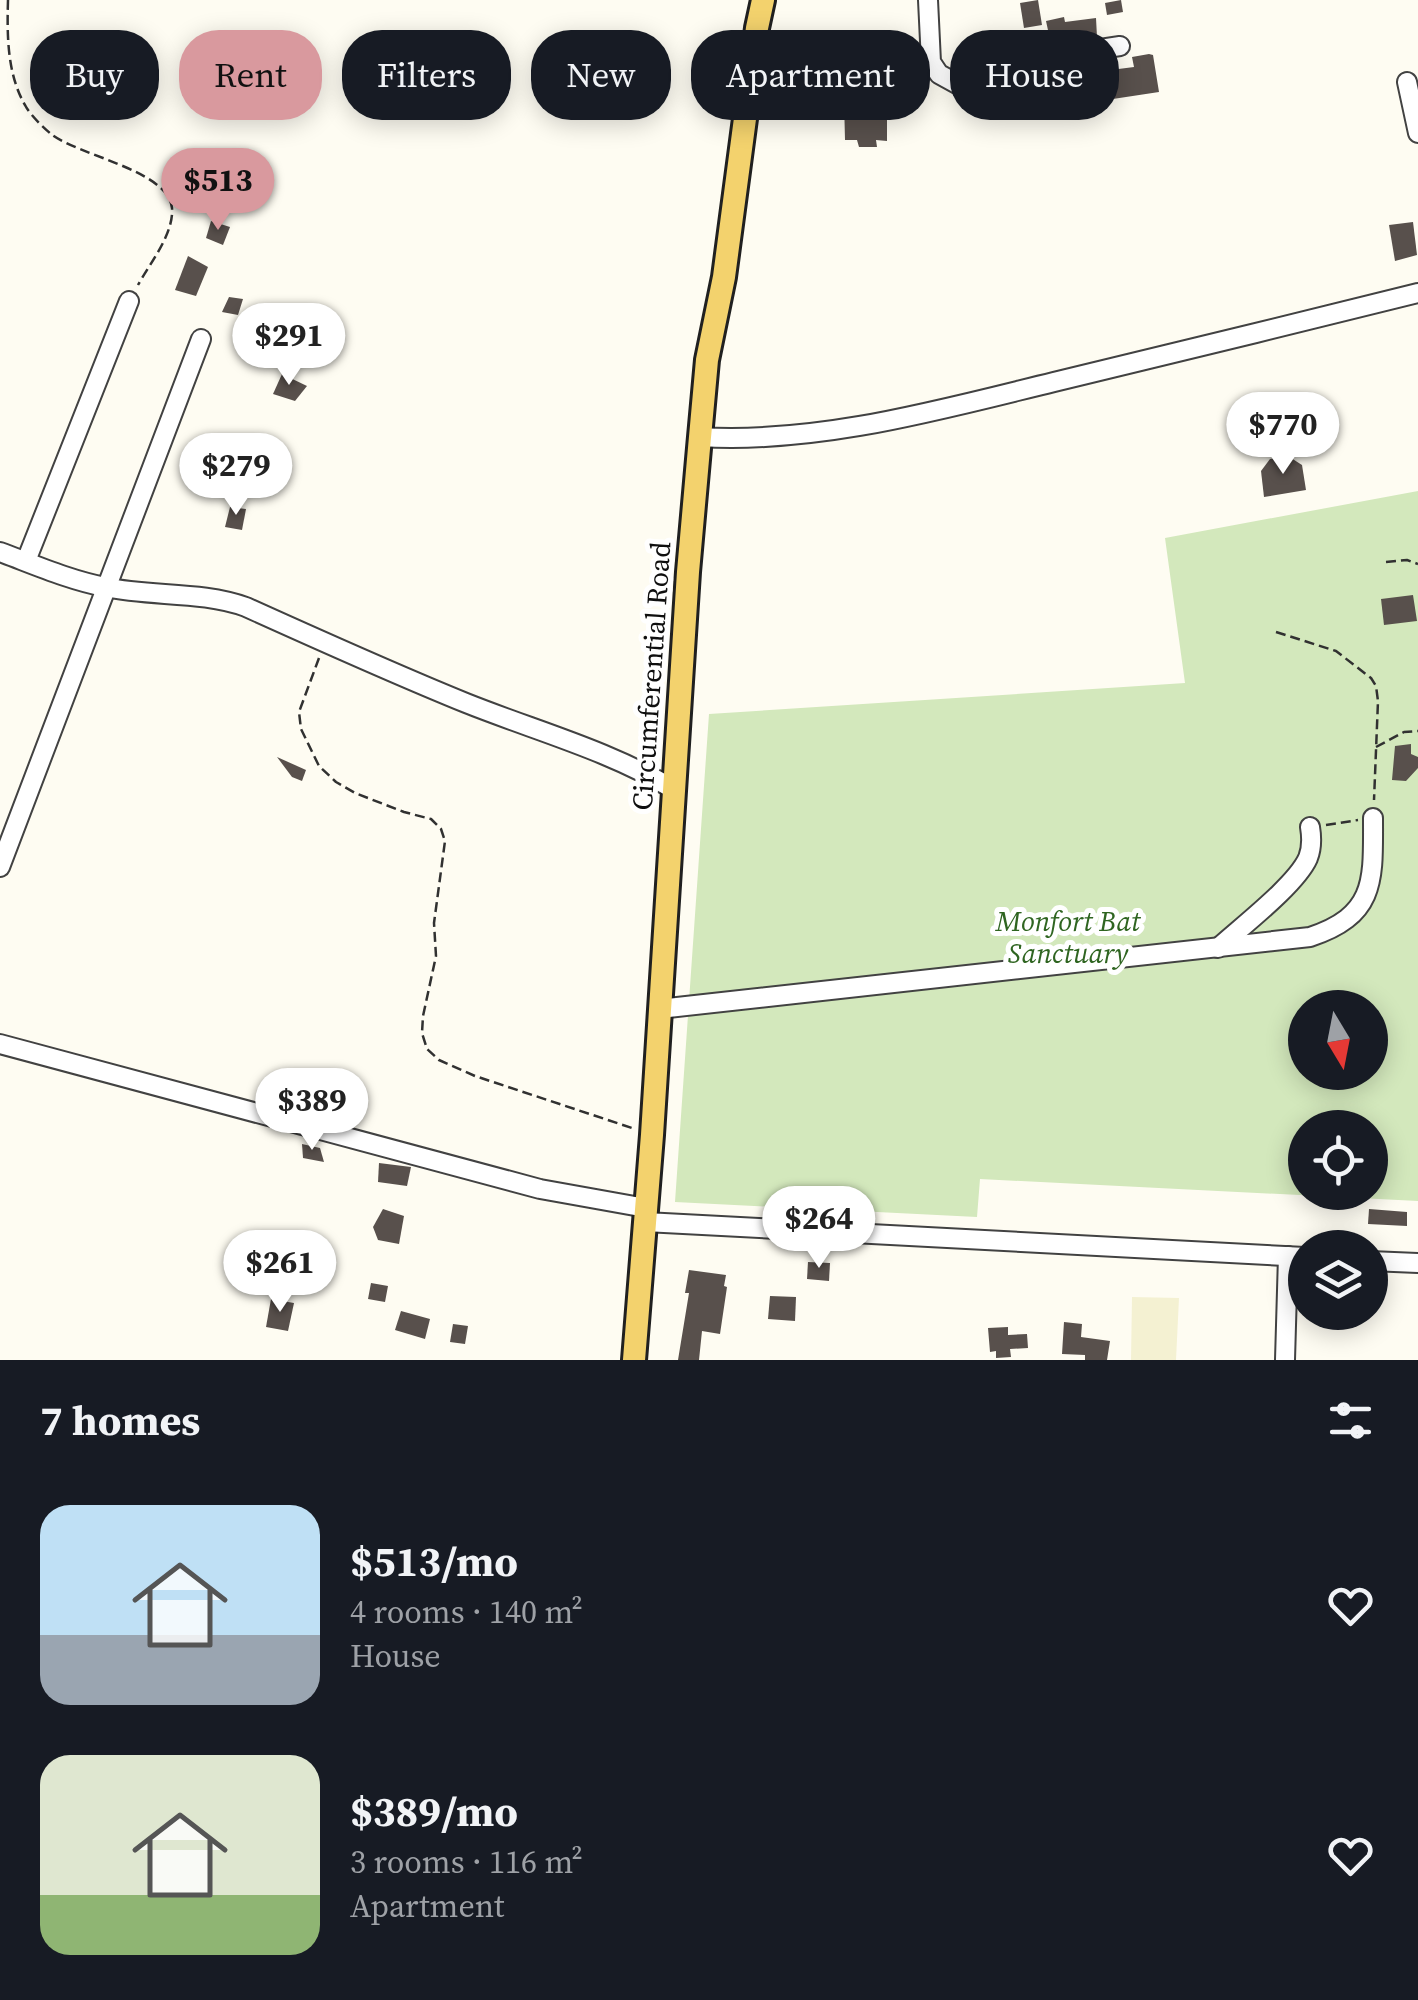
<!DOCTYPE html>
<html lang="en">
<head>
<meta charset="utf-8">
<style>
	:root { --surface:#171b24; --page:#20242c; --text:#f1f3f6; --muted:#9ea1a6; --accent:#d9999e }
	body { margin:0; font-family:"Source Serif 4",serif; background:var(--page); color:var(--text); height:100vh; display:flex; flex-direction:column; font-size:38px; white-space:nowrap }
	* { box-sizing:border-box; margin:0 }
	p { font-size:32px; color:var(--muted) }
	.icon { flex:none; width:55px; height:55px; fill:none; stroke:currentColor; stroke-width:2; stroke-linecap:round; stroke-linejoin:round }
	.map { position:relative; height:1360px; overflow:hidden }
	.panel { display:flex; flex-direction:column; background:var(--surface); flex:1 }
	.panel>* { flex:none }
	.hud { position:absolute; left:30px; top:30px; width:1360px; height:90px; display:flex; gap:20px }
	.needle { width:65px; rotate:170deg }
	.controls { position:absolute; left:1288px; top:990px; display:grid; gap:20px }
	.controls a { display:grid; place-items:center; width:100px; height:100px; border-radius:50%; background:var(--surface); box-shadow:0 5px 25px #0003; font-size:50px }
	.price { position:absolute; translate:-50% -85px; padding:0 22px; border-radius:35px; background:#fff; color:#222; font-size:32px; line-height:65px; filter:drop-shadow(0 2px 5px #0008) }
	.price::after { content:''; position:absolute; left:50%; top:60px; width:30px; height:22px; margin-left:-15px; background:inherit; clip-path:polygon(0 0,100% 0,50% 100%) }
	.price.selected { background:var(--accent); color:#111 }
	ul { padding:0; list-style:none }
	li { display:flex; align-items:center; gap:30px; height:250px; padding:0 40px }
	li span { display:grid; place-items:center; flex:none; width:280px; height:200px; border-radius:30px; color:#555 }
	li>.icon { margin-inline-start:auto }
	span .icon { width:120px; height:120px; fill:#fffc; stroke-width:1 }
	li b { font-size:42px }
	h2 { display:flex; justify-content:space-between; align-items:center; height:120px; padding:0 40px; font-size:42px }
	.chip { padding:0 35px; border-radius:40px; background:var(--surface); box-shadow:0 5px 25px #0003; font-size:35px; line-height:90px }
	.chip.selected { background:var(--accent); color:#111 }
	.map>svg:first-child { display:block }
	.farmland { fill:#f4f1d2 }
	.green { fill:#d3e8bc; fill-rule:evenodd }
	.building { fill:#58504c }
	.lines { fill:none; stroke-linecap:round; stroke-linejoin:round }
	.minor-casing { stroke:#424242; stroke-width:22 }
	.major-casing { stroke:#202020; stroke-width:28 }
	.path { stroke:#313131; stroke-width:2.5; stroke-dasharray:10 5; stroke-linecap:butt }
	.minor { stroke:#fff; stroke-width:18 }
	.major { stroke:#f3d26d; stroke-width:22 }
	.labels { text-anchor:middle; stroke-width:10; stroke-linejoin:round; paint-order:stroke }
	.street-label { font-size:28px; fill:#0f0f0f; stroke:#fff }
	.park-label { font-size:28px; font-style:italic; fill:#2f6521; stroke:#fff }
</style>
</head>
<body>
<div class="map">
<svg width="1418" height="1360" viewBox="0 0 1418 1360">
	<rect width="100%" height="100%" fill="#fefcf2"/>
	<polygon class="farmland" points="1132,1297 1179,1298 1176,1360 1131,1360"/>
	<path class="green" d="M1418,491v710l-438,-22 -3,38 -302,-15 34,-488 476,-31 -20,-145zM1305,1008h65v64h-65zM1305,1128h65v64h-65z"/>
	<g class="building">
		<polygon points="1038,0 1042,25 1024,28 1020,3"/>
		<polygon points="1121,0 1123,12 1107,15 1105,3"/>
		<polygon points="1064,17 1065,22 1096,18 1097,37 1051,44 1046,21"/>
		<polygon points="1149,54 1153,55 1159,92 1093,102 1086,66 1102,64 1103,71 1134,67 1132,57"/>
		<polygon points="863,96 864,110 887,120 887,141 876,140 877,147 859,147 857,140 845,140 844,100"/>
		<polygon points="211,221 230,227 223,245 206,238"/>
		<polygon points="1413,222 1417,255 1395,261 1389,225"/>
		<polygon points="188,256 208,267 196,296 175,290"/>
		<polygon points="229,297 243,299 238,315 222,312"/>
		<polygon points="282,374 307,386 295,401 273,394"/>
		<polygon points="1288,456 1302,465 1306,490 1264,497 1261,471 1270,459"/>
		<polygon points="230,507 246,509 242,530 225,527"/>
		<polygon points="1413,595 1417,621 1384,625 1381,599"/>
		<polygon points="1411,744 1411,754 1418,757 1418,768 1406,781 1392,780 1395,746"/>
		<polygon points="277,757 306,770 302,781 292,777"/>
		<polygon points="302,1144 320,1148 324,1162 303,1158"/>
		<polygon points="379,1163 411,1167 407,1186 378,1182"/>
		<polygon points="383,1209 404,1216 399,1244 378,1240 373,1227"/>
		<polygon points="1369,1209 1407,1212 1407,1226 1368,1224"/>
		<polygon points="808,1262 830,1263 829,1281 807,1279"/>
		<polygon points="689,1270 726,1275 724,1286 727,1287 720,1334 702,1331 699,1360 678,1360 689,1293 685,1293"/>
		<polygon points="371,1283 388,1286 385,1302 368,1299"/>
		<polygon points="770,1296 796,1297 795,1321 768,1319"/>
		<polygon points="271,1299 294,1303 288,1331 266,1327"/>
		<polygon points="401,1311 430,1319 425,1339 395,1330"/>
		<polygon points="1064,1322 1082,1324 1081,1337 1110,1341 1107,1360 1085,1360 1085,1355 1062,1354"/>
		<polygon points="453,1324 468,1326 465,1344 450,1342"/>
		<polygon points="1008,1327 1008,1335 1027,1334 1028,1348 1010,1349 1011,1357 996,1358 996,1351 990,1352 988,1328"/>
	</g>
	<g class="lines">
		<g class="minor-casing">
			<g id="minor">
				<polyline points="928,0 931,62 939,74 959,85 971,84 1014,62 1120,46"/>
				<polyline points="1407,82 1418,133"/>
				<path d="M700,437c119,7 239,-27 354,-55 121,-29 243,-59 364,-89"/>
				<path d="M0,552c35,13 69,28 105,35 47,10 96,4 141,20 73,33 146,66 220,96 70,28 142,47 207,86"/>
				<polyline points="26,561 129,301"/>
				<polyline points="0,867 201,339"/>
				<path d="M1218,948c23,-21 78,-63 90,-90 4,-10 4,-19 2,-31"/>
				<path d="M659,1009l651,-72c67,-22 63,-58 63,-119"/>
				<polyline points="0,1044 540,1189 646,1208"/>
				<polyline points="645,1222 1305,1257"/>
				<polyline points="1370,1261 1418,1263"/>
				<polyline points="1285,1360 1288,1256"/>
			</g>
		</g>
		<g class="major-casing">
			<polyline id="major" points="634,1360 652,1135 688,572 700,437 707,360 724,277 757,28 763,0"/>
		</g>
		<g class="path">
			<path d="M8,0c-1,35 -1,74 17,105 5,10 18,22 26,29 28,22 117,36 121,74 2,26 -22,55 -34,77"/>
			<polyline points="1386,562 1407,560 1418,564"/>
			<polyline points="1276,632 1336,651 1371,678 1376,686 1378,701 1374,800"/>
			<polyline points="319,658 299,712 301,729 319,766 336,782 355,793 404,812 431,819 441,829 445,841 434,923 436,956 423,1016 422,1033 427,1049 439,1060 475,1076 632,1128"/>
			<polyline points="1376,747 1404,732 1418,731"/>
			<polyline points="1326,825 1358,820"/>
		</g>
		<use href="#minor" class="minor"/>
		<use href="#major" class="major"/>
	</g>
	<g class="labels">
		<g class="street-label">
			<text transform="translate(651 676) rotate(-86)" y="10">Circumferential Road</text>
		</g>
		<g class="park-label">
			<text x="1068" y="931">Monfort Bat<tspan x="1068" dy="32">Sanctuary</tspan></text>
		</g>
	</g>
</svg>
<div class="controls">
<a><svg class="needle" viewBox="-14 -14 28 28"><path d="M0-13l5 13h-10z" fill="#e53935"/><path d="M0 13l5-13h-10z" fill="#9ea1a6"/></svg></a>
<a><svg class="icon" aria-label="locate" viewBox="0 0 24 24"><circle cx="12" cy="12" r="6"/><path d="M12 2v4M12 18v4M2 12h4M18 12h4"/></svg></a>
<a><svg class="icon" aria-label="layers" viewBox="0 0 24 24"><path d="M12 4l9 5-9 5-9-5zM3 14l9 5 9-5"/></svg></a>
</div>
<b class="price selected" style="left:218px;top:233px">$513</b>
<b class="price" style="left:289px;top:388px">$291</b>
<b class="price" style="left:1283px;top:477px">$770</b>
<b class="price" style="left:236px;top:518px">$279</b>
<b class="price" style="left:312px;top:1153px">$389</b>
<b class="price" style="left:819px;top:1271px">$264</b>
<b class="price" style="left:280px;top:1315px">$261</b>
<div class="hud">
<a class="chip">Buy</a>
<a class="chip selected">Rent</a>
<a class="chip">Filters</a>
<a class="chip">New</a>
<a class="chip">Apartment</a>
<a class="chip">House</a>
</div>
</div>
<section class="panel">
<h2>7 homes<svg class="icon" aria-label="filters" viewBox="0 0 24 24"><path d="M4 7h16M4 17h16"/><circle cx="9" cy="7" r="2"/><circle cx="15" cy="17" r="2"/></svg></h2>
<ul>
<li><span style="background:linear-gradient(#bfe0f5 65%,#9aa5b1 0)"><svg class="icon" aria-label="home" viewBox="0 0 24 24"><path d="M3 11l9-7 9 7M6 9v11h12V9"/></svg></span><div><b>$513/mo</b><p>4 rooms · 140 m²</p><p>House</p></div><svg class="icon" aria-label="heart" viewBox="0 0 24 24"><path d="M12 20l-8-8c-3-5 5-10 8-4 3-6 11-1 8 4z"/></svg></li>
<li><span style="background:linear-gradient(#dfe7d0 70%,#8fb573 0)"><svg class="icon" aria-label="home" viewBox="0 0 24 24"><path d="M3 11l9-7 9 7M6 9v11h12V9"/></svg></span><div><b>$389/mo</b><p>3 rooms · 116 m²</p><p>Apartment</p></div><svg class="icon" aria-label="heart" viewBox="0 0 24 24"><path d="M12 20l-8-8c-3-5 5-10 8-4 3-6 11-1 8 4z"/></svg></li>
</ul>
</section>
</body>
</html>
